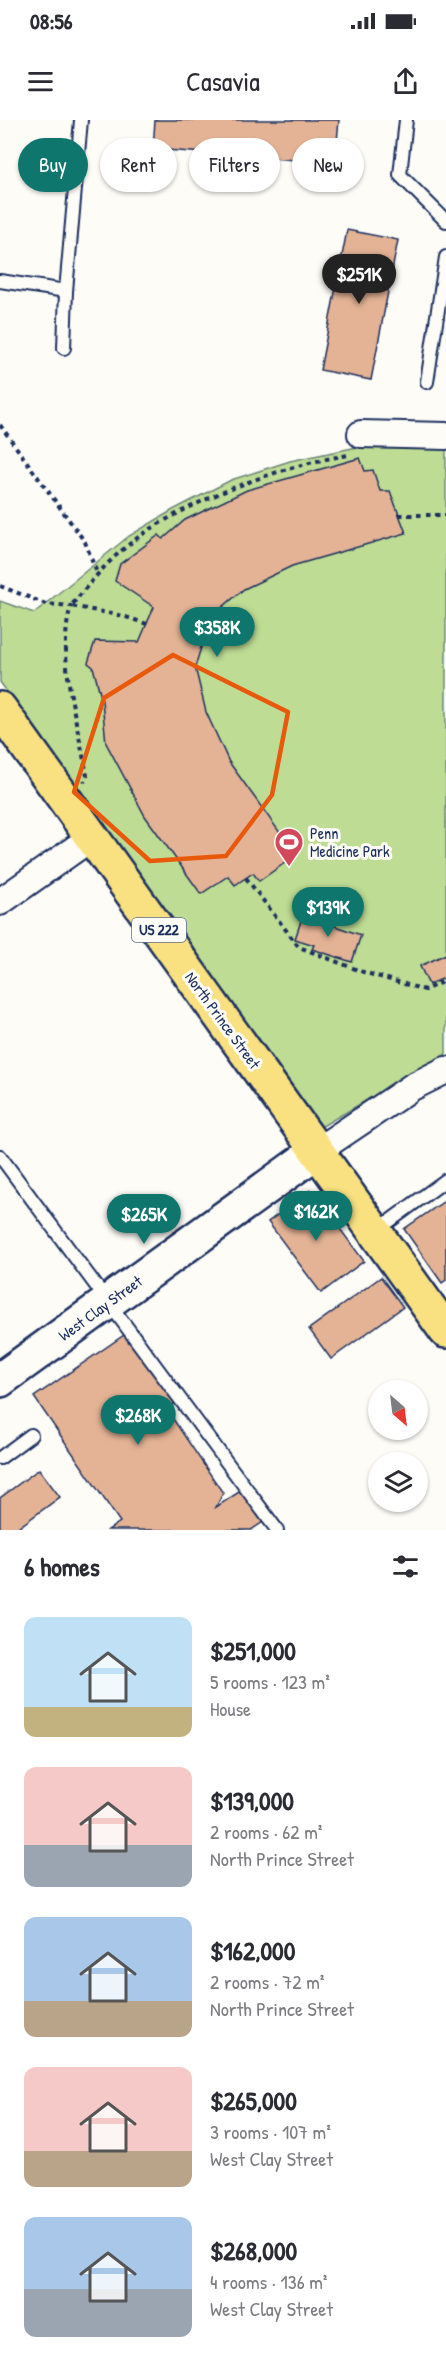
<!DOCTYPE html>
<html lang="en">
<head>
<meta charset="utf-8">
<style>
	:root { --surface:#fff; --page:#f2f2f3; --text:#2b2b33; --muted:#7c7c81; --accent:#0f766e }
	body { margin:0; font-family:"Patrick Hand",sans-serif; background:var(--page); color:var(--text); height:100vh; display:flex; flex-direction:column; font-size:22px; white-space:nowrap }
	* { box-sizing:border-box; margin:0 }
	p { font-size:20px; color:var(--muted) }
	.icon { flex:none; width:33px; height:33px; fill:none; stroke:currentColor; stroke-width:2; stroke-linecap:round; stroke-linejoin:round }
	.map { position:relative; height:1410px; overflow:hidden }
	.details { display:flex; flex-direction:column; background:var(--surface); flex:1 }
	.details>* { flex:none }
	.hud { position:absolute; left:18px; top:18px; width:411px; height:54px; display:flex; gap:12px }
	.needle { width:39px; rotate:152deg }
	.tools { position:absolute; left:368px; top:1260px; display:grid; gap:12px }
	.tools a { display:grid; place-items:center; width:60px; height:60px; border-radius:50%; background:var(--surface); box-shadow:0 2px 4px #0004; font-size:30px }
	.price { position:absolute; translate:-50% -51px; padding:0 14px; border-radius:21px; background:var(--accent); color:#fff; font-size:20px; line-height:39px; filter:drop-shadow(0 2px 3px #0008) }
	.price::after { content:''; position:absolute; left:50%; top:36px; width:18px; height:14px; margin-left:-9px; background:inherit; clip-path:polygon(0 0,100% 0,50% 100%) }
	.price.selected { background:#222; color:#fff }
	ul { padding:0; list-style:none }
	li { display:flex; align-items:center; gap:18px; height:150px; padding:0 24px }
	li span { display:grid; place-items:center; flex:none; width:168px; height:120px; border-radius:12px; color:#555 }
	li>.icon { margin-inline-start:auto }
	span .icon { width:72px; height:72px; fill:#fffc; stroke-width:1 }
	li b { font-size:26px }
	h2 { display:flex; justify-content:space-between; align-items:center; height:72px; padding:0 24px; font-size:26px }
	.chip { padding:0 21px; border-radius:27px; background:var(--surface); box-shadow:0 2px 4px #0004; font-size:21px; line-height:54px }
	.chip.selected { background:var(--accent); color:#fff }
	.status { display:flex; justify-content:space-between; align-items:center; height:42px; padding:0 30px; background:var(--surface); direction:ltr }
	.status svg { height:16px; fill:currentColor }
	header { display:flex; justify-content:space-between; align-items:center; height:78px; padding:0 24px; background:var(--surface); font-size:27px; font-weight:600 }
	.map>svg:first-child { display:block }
	.green { fill:#bedc94; stroke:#6c8679; stroke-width:1.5 }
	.building { fill:#e4b395; stroke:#1b2f5e; stroke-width:1.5 }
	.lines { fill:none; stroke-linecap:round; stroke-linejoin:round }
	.lane-casing { stroke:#1b2f5e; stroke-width:16 }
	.street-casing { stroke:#1b2f5e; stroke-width:30 }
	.secondary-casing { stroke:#1b2f5e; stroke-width:38 }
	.highway-casing { stroke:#1b2f5e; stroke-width:38 }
	.path { stroke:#1b2f5e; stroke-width:4; stroke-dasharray:4.5 4.5; stroke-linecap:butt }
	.lane { stroke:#fdfcf7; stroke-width:12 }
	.street { stroke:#fdfcf7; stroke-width:26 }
	.secondary { stroke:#fdfcf7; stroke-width:33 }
	.highway { stroke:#f9e181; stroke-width:33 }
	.marked { fill:none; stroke:#e8590c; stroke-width:4.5; stroke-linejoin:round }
	.labels { text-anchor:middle; stroke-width:6; stroke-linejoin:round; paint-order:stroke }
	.shield { fill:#fdfcf7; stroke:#5f6c8c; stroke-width:1.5 }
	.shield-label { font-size:15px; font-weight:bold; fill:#1b2f5e }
	.poi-label { font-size:16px; fill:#1b2f5e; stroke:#fdfcf7; text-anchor:start }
	.street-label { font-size:16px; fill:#1b2f5e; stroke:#fdfcf7 }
</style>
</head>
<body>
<div class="status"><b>08:56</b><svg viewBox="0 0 49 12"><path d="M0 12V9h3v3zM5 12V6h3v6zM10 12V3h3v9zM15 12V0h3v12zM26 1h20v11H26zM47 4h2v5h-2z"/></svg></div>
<header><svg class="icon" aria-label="menu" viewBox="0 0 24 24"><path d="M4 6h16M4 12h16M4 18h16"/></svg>Casavia<svg class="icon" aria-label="share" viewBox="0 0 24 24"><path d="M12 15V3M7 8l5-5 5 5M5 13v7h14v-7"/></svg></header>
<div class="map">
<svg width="446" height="1410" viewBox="0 0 446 1410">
	<rect width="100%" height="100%" fill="#fdfcf7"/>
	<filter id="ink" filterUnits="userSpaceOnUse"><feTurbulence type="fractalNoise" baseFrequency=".0167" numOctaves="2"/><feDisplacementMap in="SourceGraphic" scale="12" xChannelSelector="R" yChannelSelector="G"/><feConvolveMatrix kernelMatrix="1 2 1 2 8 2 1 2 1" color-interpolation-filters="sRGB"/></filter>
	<g filter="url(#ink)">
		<polygon class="green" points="362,326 446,327 446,934 319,1008 0,562 0,481 34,493 129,416 173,390 231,360 290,341"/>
		<g class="building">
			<polygon points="155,0 339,0 335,43 153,29"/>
			<polygon points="347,110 398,120 371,260 320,250"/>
			<polygon points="360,338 365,351 373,350 380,371 390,371 406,413 292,446 244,469 210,498 195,547 206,592 229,642 296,735 259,761 253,753 235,765 228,756 201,774 145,696 106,623 102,581 93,547 88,543 95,521 139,522 154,487 115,461 120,444 159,415 163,419 185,400 247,370"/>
			<polygon points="303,795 361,815 352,842 312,829 314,825 295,819"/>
			<polygon points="446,834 446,857 429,865 420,846"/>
			<polygon points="311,1070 364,1141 321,1173 268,1102"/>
			<polygon points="446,1080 446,1160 442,1163 404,1109"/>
			<polygon points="381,1157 403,1187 331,1239 309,1209"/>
			<polygon points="127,1213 176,1279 169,1293 223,1373 216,1387 242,1370 263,1402 251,1410 108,1410 120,1402 34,1277"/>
			<polygon points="39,1349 60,1377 15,1410 0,1410 0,1378"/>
		</g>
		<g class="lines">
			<g class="lane-casing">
				<g id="lane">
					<polyline points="406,0 400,55 446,101"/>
					<polyline points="0,161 66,171 81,0"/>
					<polyline points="64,228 66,171"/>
					<polyline points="427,262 446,137"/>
					<polyline points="0,1036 277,1410"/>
					<polyline points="376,1111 446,1060"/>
					<polyline points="0,1338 31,1315"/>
				</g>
			</g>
			<g class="street-casing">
				<g id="street">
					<polyline points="361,314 446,316"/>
					<polyline points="0,782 92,717"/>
					<polyline points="317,1031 412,967 446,950"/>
				</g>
			</g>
			<g class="secondary-casing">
				<polyline id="secondary" points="0,1260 317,1031"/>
			</g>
			<g class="highway-casing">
				<polyline id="highway" points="0,589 446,1211"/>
			</g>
			<g class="path">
				<polyline points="0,305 85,422 97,453"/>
				<polyline points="399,395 446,395"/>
				<path d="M0,466l46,18 25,2c-15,50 7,118 16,170l-3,6"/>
				<path d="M147,504l-24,-8 -52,-10c17,-21 34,-42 56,-60 51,-42 157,-82 222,-91"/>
				<polyline points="246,758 299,827 363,852 425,870 446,860"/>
			</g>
			<use href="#lane" class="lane"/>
			<use href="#street" class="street"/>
			<use href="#secondary" class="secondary"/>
			<use href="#highway" class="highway"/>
		</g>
	</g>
	<path class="marked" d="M173,535l115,57 -16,83 -46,61 -76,5 -76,-69 30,-94z"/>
	<defs>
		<g id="stadium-pin" transform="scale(1.5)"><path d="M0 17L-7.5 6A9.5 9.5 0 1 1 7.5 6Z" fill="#d1495b" stroke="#fdfcf7"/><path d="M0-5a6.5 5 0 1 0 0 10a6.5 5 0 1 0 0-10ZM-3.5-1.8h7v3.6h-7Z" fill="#fff"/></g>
	</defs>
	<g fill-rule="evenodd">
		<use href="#stadium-pin" x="289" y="722"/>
	</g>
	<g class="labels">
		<rect class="shield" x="132" y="798" width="54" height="24" rx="4.5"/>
		<g class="shield-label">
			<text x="159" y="815">US 222</text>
		</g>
		<g class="poi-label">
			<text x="310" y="719">Penn<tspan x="310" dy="18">Medicine Park</tspan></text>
		</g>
		<g class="street-label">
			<text transform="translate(223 900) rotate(54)" y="6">North Prince Street</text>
			<text transform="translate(100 1188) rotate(-36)" y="6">West Clay Street</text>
		</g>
	</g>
</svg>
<div class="tools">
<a><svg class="needle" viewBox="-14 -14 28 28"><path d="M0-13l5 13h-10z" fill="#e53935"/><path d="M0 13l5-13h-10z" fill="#7c7c81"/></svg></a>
<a><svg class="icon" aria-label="layers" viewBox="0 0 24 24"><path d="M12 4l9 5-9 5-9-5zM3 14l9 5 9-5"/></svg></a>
</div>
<b class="price selected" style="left:359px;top:185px">$251K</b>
<b class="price" style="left:217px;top:538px">$358K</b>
<b class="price" style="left:328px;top:818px">$139K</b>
<b class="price" style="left:316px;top:1122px">$162K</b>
<b class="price" style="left:144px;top:1125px">$265K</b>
<b class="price" style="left:138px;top:1326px">$268K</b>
<div class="hud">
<a class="chip selected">Buy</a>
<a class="chip">Rent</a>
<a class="chip">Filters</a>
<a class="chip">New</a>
</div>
</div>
<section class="details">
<h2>6 homes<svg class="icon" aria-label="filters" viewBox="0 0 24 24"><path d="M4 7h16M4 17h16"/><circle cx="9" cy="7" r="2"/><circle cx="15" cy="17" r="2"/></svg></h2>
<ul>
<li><span style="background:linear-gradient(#bfe0f5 75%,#c2b280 0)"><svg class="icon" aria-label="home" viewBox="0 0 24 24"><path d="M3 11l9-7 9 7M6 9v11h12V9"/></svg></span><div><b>$251,000</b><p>5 rooms · 123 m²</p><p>House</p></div></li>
<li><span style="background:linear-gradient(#f6c9c9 65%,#9aa5b1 0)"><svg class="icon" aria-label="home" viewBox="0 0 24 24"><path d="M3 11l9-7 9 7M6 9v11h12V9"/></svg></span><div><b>$139,000</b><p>2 rooms · 62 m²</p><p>North Prince Street</p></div></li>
<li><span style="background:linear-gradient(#a9c7e8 70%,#b9a48a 0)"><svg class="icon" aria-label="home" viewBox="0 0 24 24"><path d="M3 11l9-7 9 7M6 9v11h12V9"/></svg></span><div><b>$162,000</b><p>2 rooms · 72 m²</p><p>North Prince Street</p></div></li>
<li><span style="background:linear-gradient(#f6c9c9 70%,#b9a48a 0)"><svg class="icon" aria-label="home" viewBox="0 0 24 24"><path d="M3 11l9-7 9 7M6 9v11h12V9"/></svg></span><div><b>$265,000</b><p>3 rooms · 107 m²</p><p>West Clay Street</p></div></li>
<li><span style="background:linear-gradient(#a9c7e8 60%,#9aa5b1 0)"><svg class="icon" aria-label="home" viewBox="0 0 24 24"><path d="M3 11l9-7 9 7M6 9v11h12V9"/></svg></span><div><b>$268,000</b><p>4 rooms · 136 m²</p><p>West Clay Street</p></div></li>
</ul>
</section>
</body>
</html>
